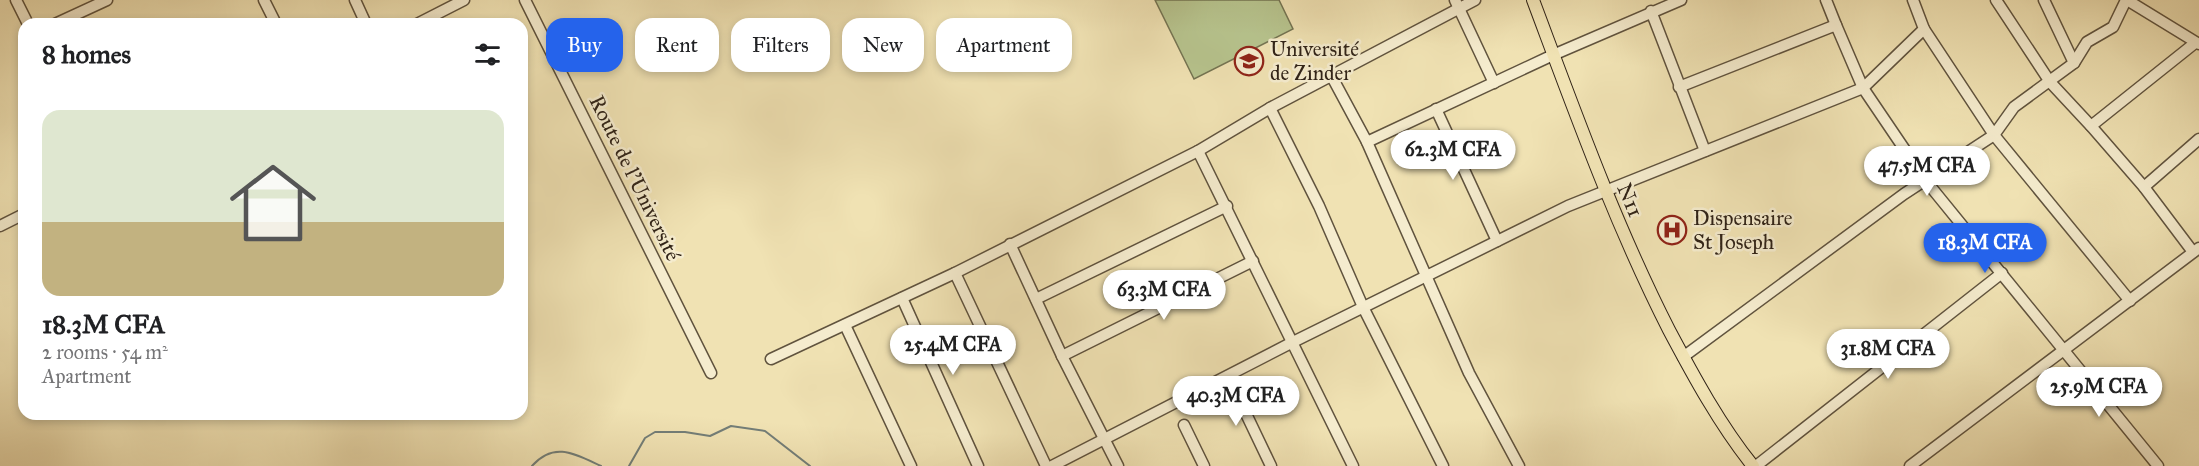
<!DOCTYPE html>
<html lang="en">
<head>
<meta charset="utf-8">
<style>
	:root { --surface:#fff; --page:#f6f6f6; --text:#202124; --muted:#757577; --line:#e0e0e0; --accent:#2563eb }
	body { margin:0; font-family:"IM FELL Great Primer",serif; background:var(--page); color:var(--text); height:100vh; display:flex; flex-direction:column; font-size:22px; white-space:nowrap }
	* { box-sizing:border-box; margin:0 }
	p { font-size:20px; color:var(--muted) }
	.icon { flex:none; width:33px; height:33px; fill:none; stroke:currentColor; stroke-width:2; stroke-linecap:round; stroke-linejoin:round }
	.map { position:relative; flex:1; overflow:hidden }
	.side { position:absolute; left:18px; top:18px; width:510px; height:402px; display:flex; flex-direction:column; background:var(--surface); border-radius:18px; box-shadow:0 3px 9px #0003 }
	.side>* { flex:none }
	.hud { position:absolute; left:546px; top:18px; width:570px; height:54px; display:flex; gap:12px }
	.price { position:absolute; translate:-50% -51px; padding:0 14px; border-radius:21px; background:#fff; color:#222; font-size:20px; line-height:39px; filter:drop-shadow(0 2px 3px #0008) }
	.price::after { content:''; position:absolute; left:50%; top:36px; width:18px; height:14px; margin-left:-9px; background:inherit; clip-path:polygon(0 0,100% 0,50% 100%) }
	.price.active { background:var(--accent); color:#fff }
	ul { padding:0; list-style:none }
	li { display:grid; align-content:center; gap:12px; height:318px; padding:0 24px }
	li+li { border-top:2px solid var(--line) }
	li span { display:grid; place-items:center; height:186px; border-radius:18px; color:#555 }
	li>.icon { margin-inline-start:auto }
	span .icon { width:108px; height:108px; fill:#fffc; stroke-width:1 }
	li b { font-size:26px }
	h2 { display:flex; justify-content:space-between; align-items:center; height:72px; padding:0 24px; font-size:26px }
	.pill { padding:0 21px; border-radius:18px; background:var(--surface); box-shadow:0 3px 9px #0003; font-size:21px; line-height:54px }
	.pill.active { background:var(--accent); color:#fff }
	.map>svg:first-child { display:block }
	.green { fill:#b7c48e; stroke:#747452; stroke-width:1.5 }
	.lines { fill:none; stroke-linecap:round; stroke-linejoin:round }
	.stream { stroke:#737e78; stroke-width:2 }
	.minor-casing { stroke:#60533e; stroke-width:13 }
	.major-casing { stroke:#302317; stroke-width:14 }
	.minor { stroke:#f5ecce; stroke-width:10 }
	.major { stroke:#f0e2b3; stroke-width:12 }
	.labels { text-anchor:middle; stroke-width:5; stroke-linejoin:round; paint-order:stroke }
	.poi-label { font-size:21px; fill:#302317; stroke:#f5ecce; text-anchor:start }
	.street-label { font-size:21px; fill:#302317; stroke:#f5ecce }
</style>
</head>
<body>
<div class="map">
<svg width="2199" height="466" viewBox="0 0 2199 466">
	<rect width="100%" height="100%" fill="#f0e2b3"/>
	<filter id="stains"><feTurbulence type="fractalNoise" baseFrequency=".00333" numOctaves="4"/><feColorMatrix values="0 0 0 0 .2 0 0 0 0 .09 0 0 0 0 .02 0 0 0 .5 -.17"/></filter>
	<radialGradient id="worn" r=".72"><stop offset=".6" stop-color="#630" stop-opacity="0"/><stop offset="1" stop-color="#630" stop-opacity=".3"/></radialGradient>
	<polygon class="green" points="1155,0 1279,0 1293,29 1194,79"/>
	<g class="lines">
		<g class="stream">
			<path d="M532,466c22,-25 43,-12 69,0"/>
			<polyline points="629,466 645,438 655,432 685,432 710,436 731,426 765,431 810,466"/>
		</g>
		<g class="minor-casing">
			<g id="minor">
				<polyline points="16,0 28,24"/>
				<polyline points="264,0 276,24"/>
				<polyline points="355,0 366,24"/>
				<polyline points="525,0 711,373"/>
				<polyline points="1455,0 1494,83"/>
				<polyline points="1826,0 1836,25"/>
				<polyline points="1996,0 2050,82 2091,126 2144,187 2193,252"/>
				<polyline points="2044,0 2074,63"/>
				<polyline points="2127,0 2199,44"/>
				<polyline points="1651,11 1705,151"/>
				<polyline points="55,24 107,0"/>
				<polyline points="417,24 464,0"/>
				<polyline points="1924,29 1994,135 2130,301"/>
				<polyline points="1332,77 1367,142 1469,373 1519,466"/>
				<polyline points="1679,87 1836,25 1863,88 1926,181 2158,466"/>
				<polyline points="1270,108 1319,206 1363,307 1443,466"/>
				<polyline points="1436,109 1497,241"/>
				<polyline points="2091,126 2195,43"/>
				<polyline points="1367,142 1553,55 1681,0"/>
				<polyline points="1198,151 1353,466"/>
				<polyline points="2144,187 2199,139"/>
				<polyline points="0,226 24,214"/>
				<polyline points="1010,244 1062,356 1118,466"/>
				<polyline points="955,273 1046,466"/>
				<polyline points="902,298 978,466"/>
				<polyline points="1036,299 1227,206"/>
				<polyline points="845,325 911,466"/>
				<polyline points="1062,356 1253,261"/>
				<polyline points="1683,357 1904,194 1994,135 2014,107 2074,63 2087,42 2113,27 2126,0"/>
				<polyline points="771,359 955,273 1198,151 1270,108 1475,0"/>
				<polyline points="1228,376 1271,466"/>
				<polyline points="1184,425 1204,466"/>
				<polyline points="1052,466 1291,343 1568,206 1863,88 1924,29 1913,0"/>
				<polyline points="1756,466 2002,273"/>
				<polyline points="1910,466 2199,248"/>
			</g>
		</g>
		<g class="major-casing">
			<path id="major" d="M1533,0c42,112 82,224 136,330 25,47 51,95 84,136"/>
		</g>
		<use href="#minor" class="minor"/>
		<use href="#major" class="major"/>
	</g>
	<defs>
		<g id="university-ring" transform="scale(1.5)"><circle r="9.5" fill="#f5ecce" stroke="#8f2418" stroke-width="1.5"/><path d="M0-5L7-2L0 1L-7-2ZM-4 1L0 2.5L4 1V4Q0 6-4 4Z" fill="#8f2418"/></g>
		<g id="hospital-ring" transform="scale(1.5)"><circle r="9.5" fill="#f5ecce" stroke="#8f2418" stroke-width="1.5"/><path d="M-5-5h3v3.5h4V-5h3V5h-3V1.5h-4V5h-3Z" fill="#8f2418"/></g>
	</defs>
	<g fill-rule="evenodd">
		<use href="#university-ring" x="1249" y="61"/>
		<use href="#hospital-ring" x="1672" y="230"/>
	</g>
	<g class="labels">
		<g class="poi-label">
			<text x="1270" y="56">Université<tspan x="1270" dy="24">de Zinder</tspan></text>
			<text x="1693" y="225">Dispensaire<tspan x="1693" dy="24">St Joseph</tspan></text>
		</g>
		<g class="street-label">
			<text transform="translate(635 178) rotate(64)" y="7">Route de l'Université</text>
			<text transform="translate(1630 200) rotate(67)" y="7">N11</text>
		</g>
	</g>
	<rect width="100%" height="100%" filter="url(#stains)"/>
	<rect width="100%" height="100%" fill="url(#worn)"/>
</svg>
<b class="price" style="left:1453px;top:181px">62.3M CFA</b>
<b class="price" style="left:1927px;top:197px">47.5M CFA</b>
<b class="price active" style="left:1985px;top:274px">18.3M CFA</b>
<b class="price" style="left:1164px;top:321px">63.3M CFA</b>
<b class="price" style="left:953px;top:376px">25.4M CFA</b>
<b class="price" style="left:1888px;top:380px">31.8M CFA</b>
<b class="price" style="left:2099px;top:418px">25.9M CFA</b>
<b class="price" style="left:1236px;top:427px">40.3M CFA</b>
<div class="hud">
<a class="pill active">Buy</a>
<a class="pill">Rent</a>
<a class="pill">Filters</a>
<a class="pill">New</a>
<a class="pill">Apartment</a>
</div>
<section class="side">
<h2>8 homes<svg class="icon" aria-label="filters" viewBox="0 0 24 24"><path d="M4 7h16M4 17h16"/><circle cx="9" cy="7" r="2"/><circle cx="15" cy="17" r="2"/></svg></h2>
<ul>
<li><span style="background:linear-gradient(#dfe7d0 60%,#c2b280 0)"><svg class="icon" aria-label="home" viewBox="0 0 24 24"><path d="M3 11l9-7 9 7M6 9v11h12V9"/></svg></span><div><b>18.3M CFA</b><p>2 rooms · 54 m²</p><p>Apartment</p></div></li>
</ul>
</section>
</div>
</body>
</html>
